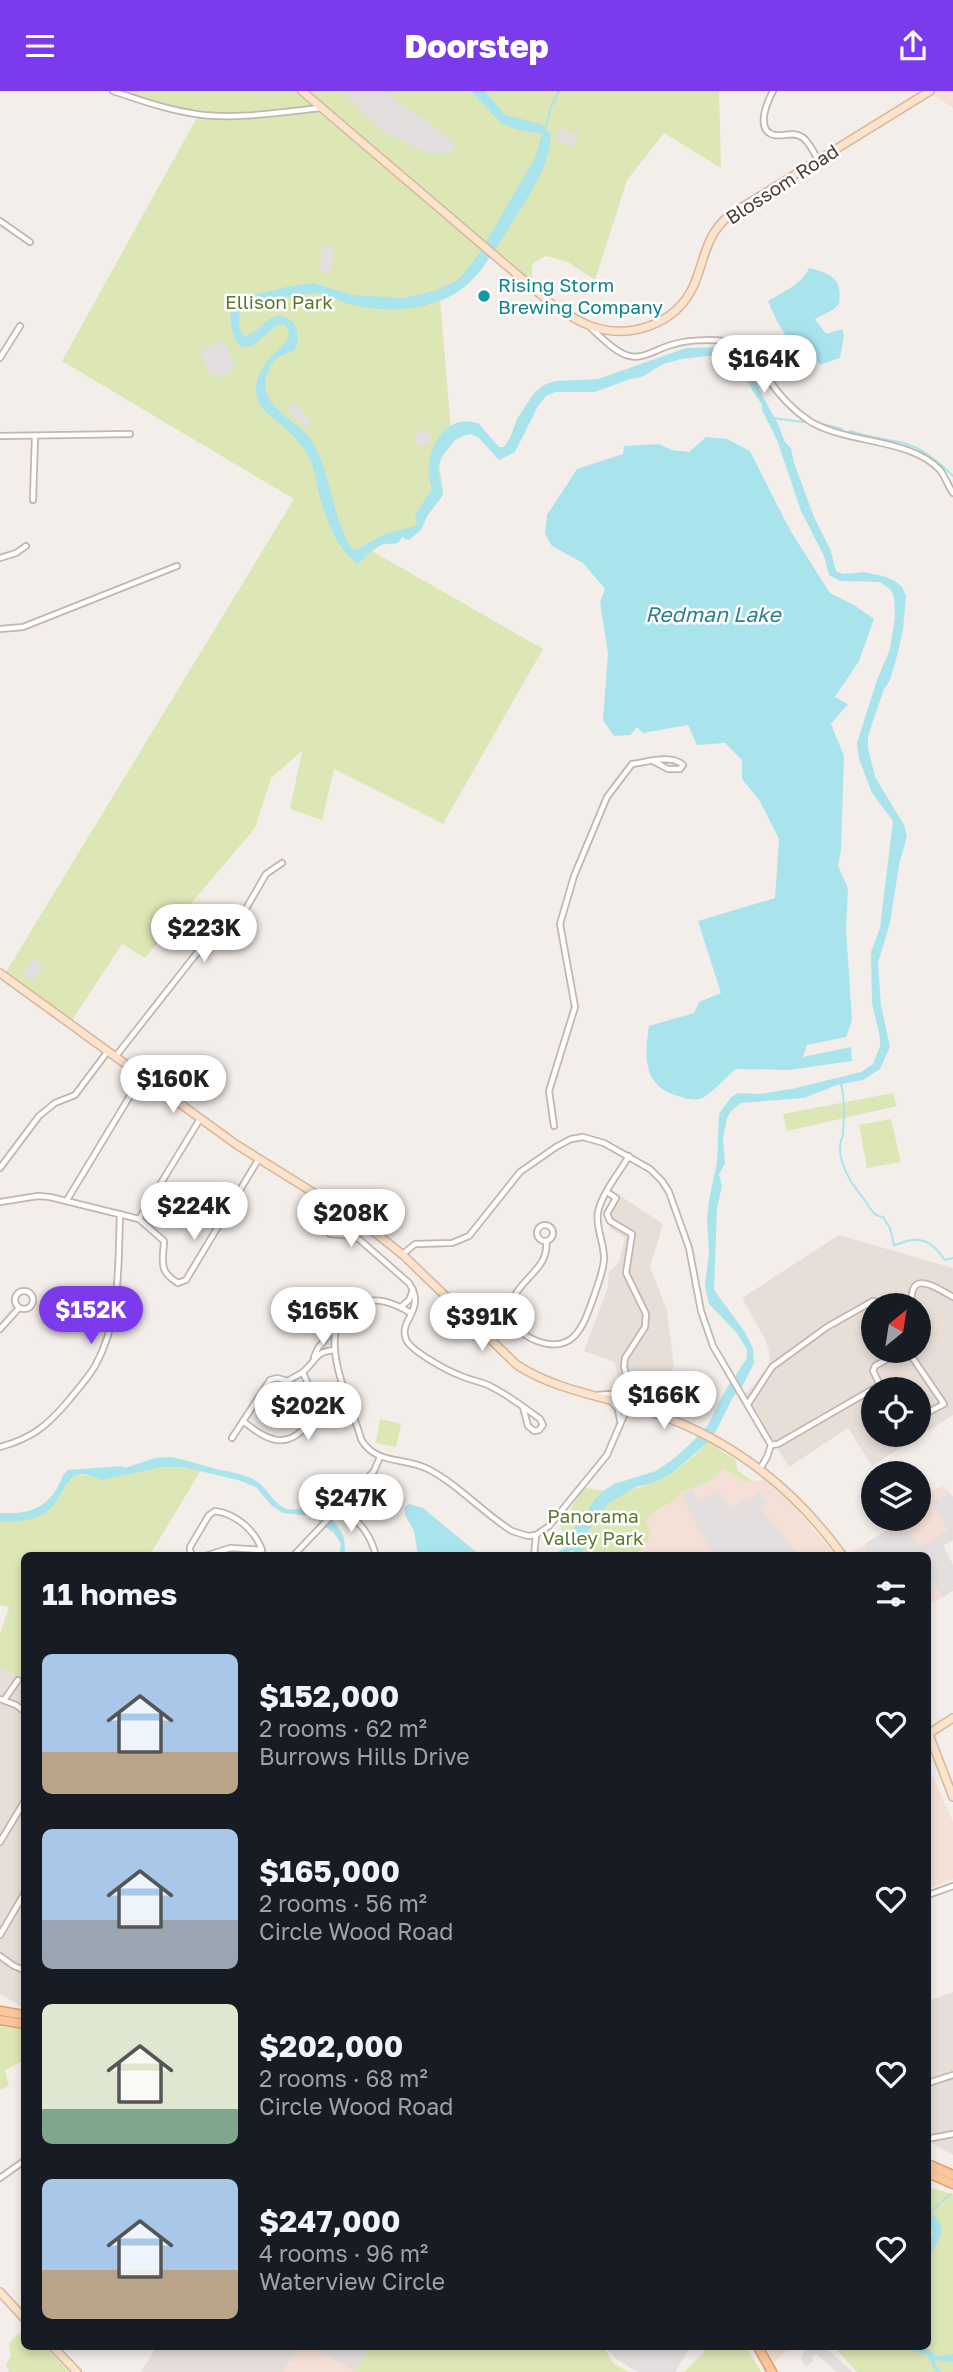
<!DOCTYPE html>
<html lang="en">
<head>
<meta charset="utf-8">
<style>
	:root { --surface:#171b24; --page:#242831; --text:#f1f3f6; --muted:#9ea1a6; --accent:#7c3aed }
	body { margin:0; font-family:"Golos Text",sans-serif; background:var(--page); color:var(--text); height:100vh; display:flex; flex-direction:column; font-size:26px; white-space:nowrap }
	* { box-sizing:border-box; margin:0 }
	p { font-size:23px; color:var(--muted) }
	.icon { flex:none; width:38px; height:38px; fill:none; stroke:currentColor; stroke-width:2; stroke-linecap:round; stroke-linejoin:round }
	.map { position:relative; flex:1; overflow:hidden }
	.panel { position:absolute; left:21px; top:1461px; width:910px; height:798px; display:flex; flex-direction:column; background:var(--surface); border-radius:10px; box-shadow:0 4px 10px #0003 }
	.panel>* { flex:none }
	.needle { width:46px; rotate:30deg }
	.tools { position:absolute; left:861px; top:1202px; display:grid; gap:14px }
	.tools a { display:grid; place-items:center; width:70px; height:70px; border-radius:50%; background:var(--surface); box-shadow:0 4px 10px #0003; font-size:35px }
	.price { position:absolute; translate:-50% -60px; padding:0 16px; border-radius:24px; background:#fff; color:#222; font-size:23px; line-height:46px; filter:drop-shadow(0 2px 4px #0008) }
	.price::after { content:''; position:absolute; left:50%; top:42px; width:21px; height:16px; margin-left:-10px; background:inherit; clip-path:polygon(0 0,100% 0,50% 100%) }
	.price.selected { background:var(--accent); color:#fff }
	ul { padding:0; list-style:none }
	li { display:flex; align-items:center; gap:21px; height:175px; padding:0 21px }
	li span { display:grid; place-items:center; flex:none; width:196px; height:140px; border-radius:10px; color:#555 }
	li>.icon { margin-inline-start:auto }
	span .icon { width:84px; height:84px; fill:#fffc; stroke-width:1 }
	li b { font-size:30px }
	h2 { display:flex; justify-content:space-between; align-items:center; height:84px; padding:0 21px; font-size:30px }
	header { display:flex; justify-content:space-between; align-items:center; height:91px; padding:0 21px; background:var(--accent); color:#fff; font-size:32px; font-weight:800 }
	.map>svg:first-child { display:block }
	.residential { fill:#e8ded8; fill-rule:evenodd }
	.commercial { fill:#f4e0d6 }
	.industrial { fill:#e4dddb }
	.green { fill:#dde6b5 }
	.parking { fill:#e3dfde }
	.water { fill:#a9e4ed }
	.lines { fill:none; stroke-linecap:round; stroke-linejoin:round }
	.stream { stroke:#a9e4ed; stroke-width:2 }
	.street-casing { stroke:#c2b6af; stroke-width:8 }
	.secondary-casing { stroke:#d4b79e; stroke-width:10 }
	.primary-casing { stroke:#de9e6d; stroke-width:11 }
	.street { stroke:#fff; stroke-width:4.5 }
	.secondary { stroke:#fce3cb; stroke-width:7 }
	.primary { stroke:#f9c69d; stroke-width:8 }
	.culture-dot { fill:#0f9aa8; stroke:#fff; stroke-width:2.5 }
	.labels { text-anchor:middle; stroke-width:5; stroke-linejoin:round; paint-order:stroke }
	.street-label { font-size:19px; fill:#473d38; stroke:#fff }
	.culture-label { font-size:19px; fill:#0d838f; stroke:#fff; text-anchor:start }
	.park-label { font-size:19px; fill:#5d772d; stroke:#fff }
	.water-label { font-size:21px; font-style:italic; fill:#2f808f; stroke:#fff }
</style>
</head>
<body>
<header><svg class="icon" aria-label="menu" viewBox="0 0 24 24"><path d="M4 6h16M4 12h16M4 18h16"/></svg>Doorstep<svg class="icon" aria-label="share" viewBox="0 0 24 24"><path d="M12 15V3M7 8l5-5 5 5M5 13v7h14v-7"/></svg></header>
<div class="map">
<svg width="953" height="2281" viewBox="0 0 953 2281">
	<rect width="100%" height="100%" fill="#f4eeea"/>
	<g class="residential">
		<polygon points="616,1102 663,1133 650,1176 667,1219 674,1275 662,1292 640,1297 619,1293 615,1271 584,1260 608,1196 609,1181 619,1171 625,1147 609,1137 611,1134 606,1128 605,1123"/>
		<path d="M839,1144l114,33v147l-81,51 -24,-38 -59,39 -44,-72 24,-29 1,-11 -4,-14 -24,-43zM873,1214h46v46h-46zM873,1298h46v46h-46z"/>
		<polygon points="0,1576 24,1590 24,1917 0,1903"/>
		<polygon points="953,1901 953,2064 928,2050 928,1910"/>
	</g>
	<g class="commercial">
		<polygon points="935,0 953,0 953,17 931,2"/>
		<polygon points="723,1378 748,1392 765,1388 792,1413 836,1465 630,1465 644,1457 651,1443 646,1434 646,1429 649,1425 674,1410 681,1402 710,1390"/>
		<polygon points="943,1394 953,1406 953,1449 943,1454 953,1474 953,1500 928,1514 928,1465 855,1465 852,1461 893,1436 890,1428 919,1428 919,1408"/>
		<polygon points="928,1674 953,1731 953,1788 928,1798"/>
		<polygon points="298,2256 314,2256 355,2281 283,2281"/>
		<polygon points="764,2256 784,2256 786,2260 774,2272"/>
	</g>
	<g class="industrial">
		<polygon points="156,2256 298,2256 283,2281 141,2281"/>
		<polygon points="314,2256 371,2256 355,2281"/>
	</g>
	<g class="green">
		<path d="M124,0h595l2,77 -57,-35 -37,47 -32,100 -27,-18 -22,-6 -14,8v18l-38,-31 -26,33 -28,16 12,143c-21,24 -9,26 -9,52l-16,21 -6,14 -15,10 -4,-4 -4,7 -15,1 -11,7 171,98 -100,175 -109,-55 -12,51 -32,-11 12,-58 -31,27 -16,50 -110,130 -23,-14 -50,76 -66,-48 288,-473 -232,-138 137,-247 -27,-6z"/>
		<polygon points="893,1002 897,1015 787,1040 783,1023"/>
		<polygon points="891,1028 901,1071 867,1077 859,1034"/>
		<polygon points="380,1328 401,1333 396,1356 376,1352"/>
		<path d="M710,1350l8,4v4l18,11 1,10 17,12 -6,1 -25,-14 -13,12 -29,12 -7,8 -18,10 -10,9 5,14 -7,14 -14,8h-56l-14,-30 24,-38 23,3 5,10c14,-12 30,-13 45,-20 21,-10 36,-25 53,-40z"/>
		<path d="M163,1376h20l18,3 -50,83 2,3h-129v125l-24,-14v-33l9,-27 -9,-2v-83c27,0 47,-6 62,-30 6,-9 4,-10 14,-16z"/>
		<polygon points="0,1935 24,1939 24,1969 5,1979 9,1995 0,1999"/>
		<polygon points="928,2096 953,2103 953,2281 857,2281 834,2256 928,2256"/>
		<polygon points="24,2238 24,2256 45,2256 69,2281 9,2281 6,2274 11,2265 9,2252"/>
		<polygon points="371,2256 604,2256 613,2272 628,2281 355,2281"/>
		<polygon points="706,2256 746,2256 761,2281 684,2281 703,2262"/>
	</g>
	<g class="parking">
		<polygon points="348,0 387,0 401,14 426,29 455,54 452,62 429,62 385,42 347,6"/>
		<polygon points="559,36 578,44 575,57 556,50"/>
		<polygon points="322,154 334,155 331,182 319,180"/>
		<polygon points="222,250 224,254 226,253 235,277 231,278 232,281 217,287 215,284 210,285 201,262 205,261 204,257"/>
		<polygon points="295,310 312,333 307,338 286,319"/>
		<polygon points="429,338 432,351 418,355 414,342"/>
		<polygon points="33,868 44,875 34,891 23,884"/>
		<polygon points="692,1398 698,1410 718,1400 730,1417 747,1408 750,1410 753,1408 758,1400 768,1411 761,1418 800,1465 716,1465 711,1461 681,1404"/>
		<polygon points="949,1402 953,1406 953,1449 943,1454 953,1474 953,1500 942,1506 934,1491 928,1488 931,1482 928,1476 928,1465 874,1465 872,1462 869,1464 865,1459 868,1456 866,1452 893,1436 890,1428 903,1428 919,1456 948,1439 932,1411"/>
		<polygon points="605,2256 690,2256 675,2281 638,2281 616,2268"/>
		<polygon points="806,2256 825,2256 852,2281 837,2281 816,2263 812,2266 813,2270 805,2276 801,2268"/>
	</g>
	<g class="water">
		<path d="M471,0h14l20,24 36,9 10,11c-2,32 -20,57 -36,83 -14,22 -28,48 -47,66 -29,26 -76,29 -112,22 -13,-2 -23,-10 -36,-12 -14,-3 -29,6 -42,2l-6,5 -28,7c-7,6 -6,22 0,28 17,-2 27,-31 46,-16 5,3 6,7 7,13 2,24 -7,16 -20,25 -9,6 -14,25 -11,34 8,23 36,31 47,51 19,33 18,73 39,106l4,1 29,-16 30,-8 2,-3 -2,-8 17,-26c-9,-22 1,-61 28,-67 6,-1 12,0 18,1l21,24h5l6,-9 7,-19 17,-26 10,-8 11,-4 43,-2 88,-31 46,-1 15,10 6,9 3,18 22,40 7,18 6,6 3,15 20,54 17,34 5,20 7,3 22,-2 21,5 9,4 7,6 4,9 -3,34 -6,26 -7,24 -6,9 -16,47v11l7,30 29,48 3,11 -8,29 -9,58 -12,40 3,42 9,42 -10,22 -17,11 -26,5 -33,13 -63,5 -10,8 -4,7 -4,20 2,25 -6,12 3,11 -5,22 -3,82 31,42 8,16 1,15 -11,22 -10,12 -21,42 -40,34 -19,10 -17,4 -27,16 -10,11 -13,22 -4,20h-8v-7l-12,7h-9l4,-4 17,-9 1,-6 -2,-7 23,-32 9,-8 9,-6 42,-13 20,-14 19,-18 13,-14 17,-34 22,-33v-8l-10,-17 -28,-29 -4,-18 4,-34 -2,-33 2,-19 8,-38 2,-48 12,-17 7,-4 20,1 34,-5 69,-17 12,-8 7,-18v-8l-8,-35 -1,-51 9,-24 13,-107 -21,-28 -13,-34 -2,-16 20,-63 13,-31 5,-33 -1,-19 -3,-7 -11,-8 -40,-1 -11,-6 -5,-19 -23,-45 -24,-71 -15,-30v-5l-14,-22 -3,-16 -9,-10 -19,-2 -35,4 -19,5 -21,13 -12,2 -35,13h-39l-10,4 -8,10 -23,46 -16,8 -20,-22 -8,-4 -8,2 -8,4 -14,18 -3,9 5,28 -16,21 -6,14 -12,10 -7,-3 -4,6c-5,1 -12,0 -18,2 -10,4 -13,15 -23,18 -21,-14 -31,-45 -38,-69 -3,-12 -4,-25 -10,-36 -5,-11 -14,-21 -23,-29 -13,-12 -27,-17 -30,-36 -2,-11 6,-26 13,-34 8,-11 28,-19 16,-34l-6,-1 -27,22 -10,1 -7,-7 -3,-10 -2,-13 2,-8 11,-10 14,-5 34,-8 22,-3 39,12 50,3 33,-7 23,-11 22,-28 55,-94 7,-24 -27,-5 -13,-5z"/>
		<path d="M809,177c21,5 34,10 30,36l-5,5 -19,10 11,15 16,-5 2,6 -4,23 -20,7 -4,-6h-11l-1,-8c-18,-8 -29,-33 -36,-50 15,-9 34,-17 41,-33z"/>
		<path d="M706,346l21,2 23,12 40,79 40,63 24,12 20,14 -15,42 -24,36 13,7 -17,20 13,32 -3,95 -3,15 10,22 -2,41 6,91 -6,17 -39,8 -4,12 48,-10 1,14 -63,9 -53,-1c-8,6 -26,26 -34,29 -6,3 -15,1 -21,-1 -38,-9 -37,-39 -32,-71l45,-13 5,-11 22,-9 -23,-72 77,-23 4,-59 -20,-39 -17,-21v-19l-17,-17 -28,2 -9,-20 -45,8 -6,-6 -7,8 -16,1 -11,-16 5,-66 -8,-52 5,-13 -22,-26 -31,-17 -7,-12 2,-19 30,-46 46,-15 1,-8 35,-2 13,6 17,2z"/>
		<path d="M170,1366c13,2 24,6 36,9 15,5 33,6 47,13 13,6 18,22 31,29 10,4 17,-1 27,1 20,3 39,26 33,47h-5l2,-12 -7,-11 -22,-17 -29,-3 -11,-7 -16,-19 -18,-7 -55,-13h-20l-62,13c-35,-19 -34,14 -53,31 -13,10 -32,11 -48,11v-9c25,1 42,-2 56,-23 5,-8 5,-14 12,-20l54,-4 3,2 30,-10z"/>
		<polygon points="409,1413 423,1417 481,1465 418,1465 414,1440 405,1424 405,1416"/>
		<path d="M928,2120c25,17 9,29 0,48v-26l3,3 3,-2 -6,-13z"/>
		<polygon points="900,2256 926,2256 937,2265 953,2263 953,2271 934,2269 936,2275 942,2281 936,2281 926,2263"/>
	</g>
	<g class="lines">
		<g class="stream">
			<polyline points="545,38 551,16 559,0"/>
			<polyline points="773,327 803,331"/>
			<polyline points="819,332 842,338"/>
			<path d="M850,340c17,6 33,8 50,11 19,4 40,20 53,34"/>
			<path d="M841,993c4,15 3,33 2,50 -1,5 -4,10 -3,16 1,18 13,36 24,49 6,8 8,17 19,18l7,11 4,17c6,-1 11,-4 17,-5 17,-2 25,8 34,20l8,-2"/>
			<polyline points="942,2110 951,2103"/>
			<polyline points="928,2124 940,2112"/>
		</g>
		<g class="street-casing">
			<g id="street">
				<path d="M113,0c27,9 54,19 83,23 39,6 86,-2 124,-6"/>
				<path d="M773,0c-6,11 -18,39 1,44 10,2 18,-4 28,2 7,4 11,15 16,22"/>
				<polyline points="0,130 30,151"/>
				<path d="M592,238c10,9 21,21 34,26 16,6 30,-6 45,-10 19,-6 50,-7 69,0 15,6 19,20 27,32 11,17 27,34 44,45 38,22 99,16 129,48 5,6 8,16 13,23"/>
				<polyline points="0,267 20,235"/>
				<polyline points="0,345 130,343"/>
				<polyline points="33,409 35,345"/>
				<polyline points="0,467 16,462 26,455"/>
				<polyline points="0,538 23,536 177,475"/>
				<polyline points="116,965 204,853 219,838 244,821 266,783 282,772"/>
				<path d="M554,1035l-5,-35 26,-84 -15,-83 14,-48 33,-79 25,-33c16,-2 39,-10 51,1l-3,4h-12l-15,-8"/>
				<polyline points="0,1077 39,1025 55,1012 75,1004 108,960"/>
				<polyline points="607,1101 616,1107 607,1123 610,1130 632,1143 626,1182 646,1223 645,1236 625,1267 624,1276 632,1305 645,1317"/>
				<polyline points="67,1109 142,985"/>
				<path d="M0,1111l38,-6 12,1 89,22 25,22c-1,21 -6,30 14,42l8,-3 72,-120"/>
				<path d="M337,1116l-9,18 2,9 23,2 7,4 49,43c18,28 -11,36 -3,56 3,11 42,32 53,36 10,5 21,6 31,11 18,9 34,21 50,33l3,6 -4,5 -5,1 -6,-5 -5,-19"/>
				<polyline points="139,1128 200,1028"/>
				<circle cx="545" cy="1142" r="8"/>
				<path d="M546,1150c5,32 -40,42 -34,74 3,14 12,21 25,26 38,14 47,-17 57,-45 4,-12 9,-24 10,-36 1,-16 -9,-32 -6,-48 4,-19 21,-39 31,-56"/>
				<polyline points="403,1163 415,1153 452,1152 469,1145 520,1081 556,1056 571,1048 583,1046 604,1052 650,1078 662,1090 669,1101 689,1157 701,1220 713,1255 771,1354 767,1366 760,1378"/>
				<circle cx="24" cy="1209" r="9"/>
				<path d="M904,1214c12,-7 5,-12 11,-19 8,-9 30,7 38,11"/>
				<polyline points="401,1216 409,1209 413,1199"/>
				<path d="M411,1222c-17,-10 -36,-18 -56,-8 -45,23 -3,99 6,134 14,26 44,18 67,30 31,16 55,44 84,62l16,5 8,-1 13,-9 58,-71 18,-42 10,-5"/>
				<polyline points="0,1238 19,1217"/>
				<polyline points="908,1260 944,1313 919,1326"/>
				<polyline points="314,1266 318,1257 337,1234"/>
				<polyline points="880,1294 873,1280 875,1275 902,1260"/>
				<polyline points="598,1304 622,1302 627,1293"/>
				<polyline points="613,1312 618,1318 620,1329"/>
				<polyline points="748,1313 772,1276 827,1236 873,1210 893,1214"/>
				<path d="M243,1330c10,8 21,17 34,19 19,2 36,-16 36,-35 0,-11 -5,-22 -10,-32"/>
				<path d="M232,1347l38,-58 7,-2 11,3c5,-4 11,-6 15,-9 15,-12 10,-20 32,-22"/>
				<polyline points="771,1354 778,1353 880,1294 883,1298"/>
				<path d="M0,1356c33,-9 48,-22 69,-47 9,-11 19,-22 26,-34 26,-46 23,-101 25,-152"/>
				<path d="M340,1414c18,17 30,26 36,51"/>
				<path d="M193,1465l-3,-5v-4l19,-32 6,-4c22,3 40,20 47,39l-32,-2 -25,8"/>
				<polyline points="293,1465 374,1380 380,1366"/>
				<polyline points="534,1465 536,1444"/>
				<polyline points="0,1608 16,1614 24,1620"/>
				<polyline points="4,1609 18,1589"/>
				<polyline points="0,1751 24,1711"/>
				<polyline points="928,1804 953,1795"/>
				<polyline points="0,1844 24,1803"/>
				<polyline points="0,1865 14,1875 24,1879"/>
				<polyline points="928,1992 953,1984"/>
				<polyline points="929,2046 932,2047 953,2043"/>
				<polyline points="0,2087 24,2070"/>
			</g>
		</g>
		<g class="secondary-casing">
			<g id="secondary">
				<path d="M302,0l252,215c11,7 22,14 34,19 40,16 88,0 106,-40 12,-29 11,-50 37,-71l199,-123"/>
				<path d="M0,882l237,172 130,81 36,29 114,110c37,24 79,30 121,43 85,25 153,76 205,148"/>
				<polyline points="928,1641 953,1706"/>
				<polyline points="928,1643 953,1627"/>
				<polyline points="0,2201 24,2227"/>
				<polyline points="53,2256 77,2281"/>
			</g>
		</g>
		<g class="primary-casing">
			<g id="primary">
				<polyline points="0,1920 24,1924"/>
				<polyline points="0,1929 24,1933"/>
				<polyline points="928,2073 953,2084"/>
				<polyline points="928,2082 953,2093"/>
				<polyline points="758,2256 772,2281"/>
			</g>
		</g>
		<use href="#street" class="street"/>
		<use href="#secondary" class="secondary"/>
		<use href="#primary" class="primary"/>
	</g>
	<circle class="culture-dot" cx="484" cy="205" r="7"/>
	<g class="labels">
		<g class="street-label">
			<text transform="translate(782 93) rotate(-33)" y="7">Blossom Road</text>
		</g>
		<g class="culture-label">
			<text x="498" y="201">Rising Storm<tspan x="498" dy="22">Brewing Company</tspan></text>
		</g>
		<g class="park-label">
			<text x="279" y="218">Ellison Park</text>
			<text x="593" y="1432">Panorama<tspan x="593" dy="22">Valley Park</tspan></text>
		</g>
		<g class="water-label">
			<text x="713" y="531">Redman Lake</text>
		</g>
	</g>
</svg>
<div class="tools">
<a><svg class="needle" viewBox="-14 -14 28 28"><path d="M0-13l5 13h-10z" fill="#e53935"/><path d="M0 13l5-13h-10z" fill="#9ea1a6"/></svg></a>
<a><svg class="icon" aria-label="locate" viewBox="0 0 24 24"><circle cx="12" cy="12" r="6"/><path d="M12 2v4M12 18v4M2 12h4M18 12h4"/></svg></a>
<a><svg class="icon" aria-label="layers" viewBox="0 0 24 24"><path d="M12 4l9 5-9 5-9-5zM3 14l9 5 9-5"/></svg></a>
</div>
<b class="price" style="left:764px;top:304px">$164K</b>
<b class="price" style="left:204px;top:873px">$223K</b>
<b class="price" style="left:173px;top:1024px">$160K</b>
<b class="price" style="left:194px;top:1151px">$224K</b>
<b class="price" style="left:351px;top:1158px">$208K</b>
<b class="price selected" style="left:91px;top:1255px">$152K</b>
<b class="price" style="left:323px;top:1256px">$165K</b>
<b class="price" style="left:482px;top:1262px">$391K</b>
<b class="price" style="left:664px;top:1340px">$166K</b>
<b class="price" style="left:308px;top:1351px">$202K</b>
<b class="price" style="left:351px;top:1443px">$247K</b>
<section class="panel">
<h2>11 homes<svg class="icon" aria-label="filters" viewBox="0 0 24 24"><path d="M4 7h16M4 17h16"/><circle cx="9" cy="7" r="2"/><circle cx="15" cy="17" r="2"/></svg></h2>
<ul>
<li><span style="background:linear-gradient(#a9c7e8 70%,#b9a48a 0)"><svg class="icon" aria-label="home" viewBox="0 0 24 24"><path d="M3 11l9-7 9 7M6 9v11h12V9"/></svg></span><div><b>$152,000</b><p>2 rooms · 62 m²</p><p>Burrows Hills Drive</p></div><svg class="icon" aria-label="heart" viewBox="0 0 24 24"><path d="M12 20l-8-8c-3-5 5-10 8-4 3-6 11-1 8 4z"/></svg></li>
<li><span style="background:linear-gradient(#a9c7e8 65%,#9aa5b1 0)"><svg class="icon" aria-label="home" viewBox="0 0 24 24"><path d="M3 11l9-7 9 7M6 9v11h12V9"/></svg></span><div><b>$165,000</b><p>2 rooms · 56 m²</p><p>Circle Wood Road</p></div><svg class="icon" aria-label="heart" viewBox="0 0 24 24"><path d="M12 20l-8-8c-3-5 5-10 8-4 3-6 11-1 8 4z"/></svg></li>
<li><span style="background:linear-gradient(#dfe7d0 75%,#7fa58c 0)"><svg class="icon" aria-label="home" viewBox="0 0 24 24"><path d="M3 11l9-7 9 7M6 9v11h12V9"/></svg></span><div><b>$202,000</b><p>2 rooms · 68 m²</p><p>Circle Wood Road</p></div><svg class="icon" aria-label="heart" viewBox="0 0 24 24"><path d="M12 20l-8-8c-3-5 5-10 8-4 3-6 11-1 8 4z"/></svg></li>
<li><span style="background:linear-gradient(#a9c7e8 65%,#b9a48a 0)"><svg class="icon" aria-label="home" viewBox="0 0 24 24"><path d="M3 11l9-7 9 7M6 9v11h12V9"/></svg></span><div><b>$247,000</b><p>4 rooms · 96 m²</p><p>Waterview Circle</p></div><svg class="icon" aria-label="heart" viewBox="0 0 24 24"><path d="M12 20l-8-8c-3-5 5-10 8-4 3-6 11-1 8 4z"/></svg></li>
</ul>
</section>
</div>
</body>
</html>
